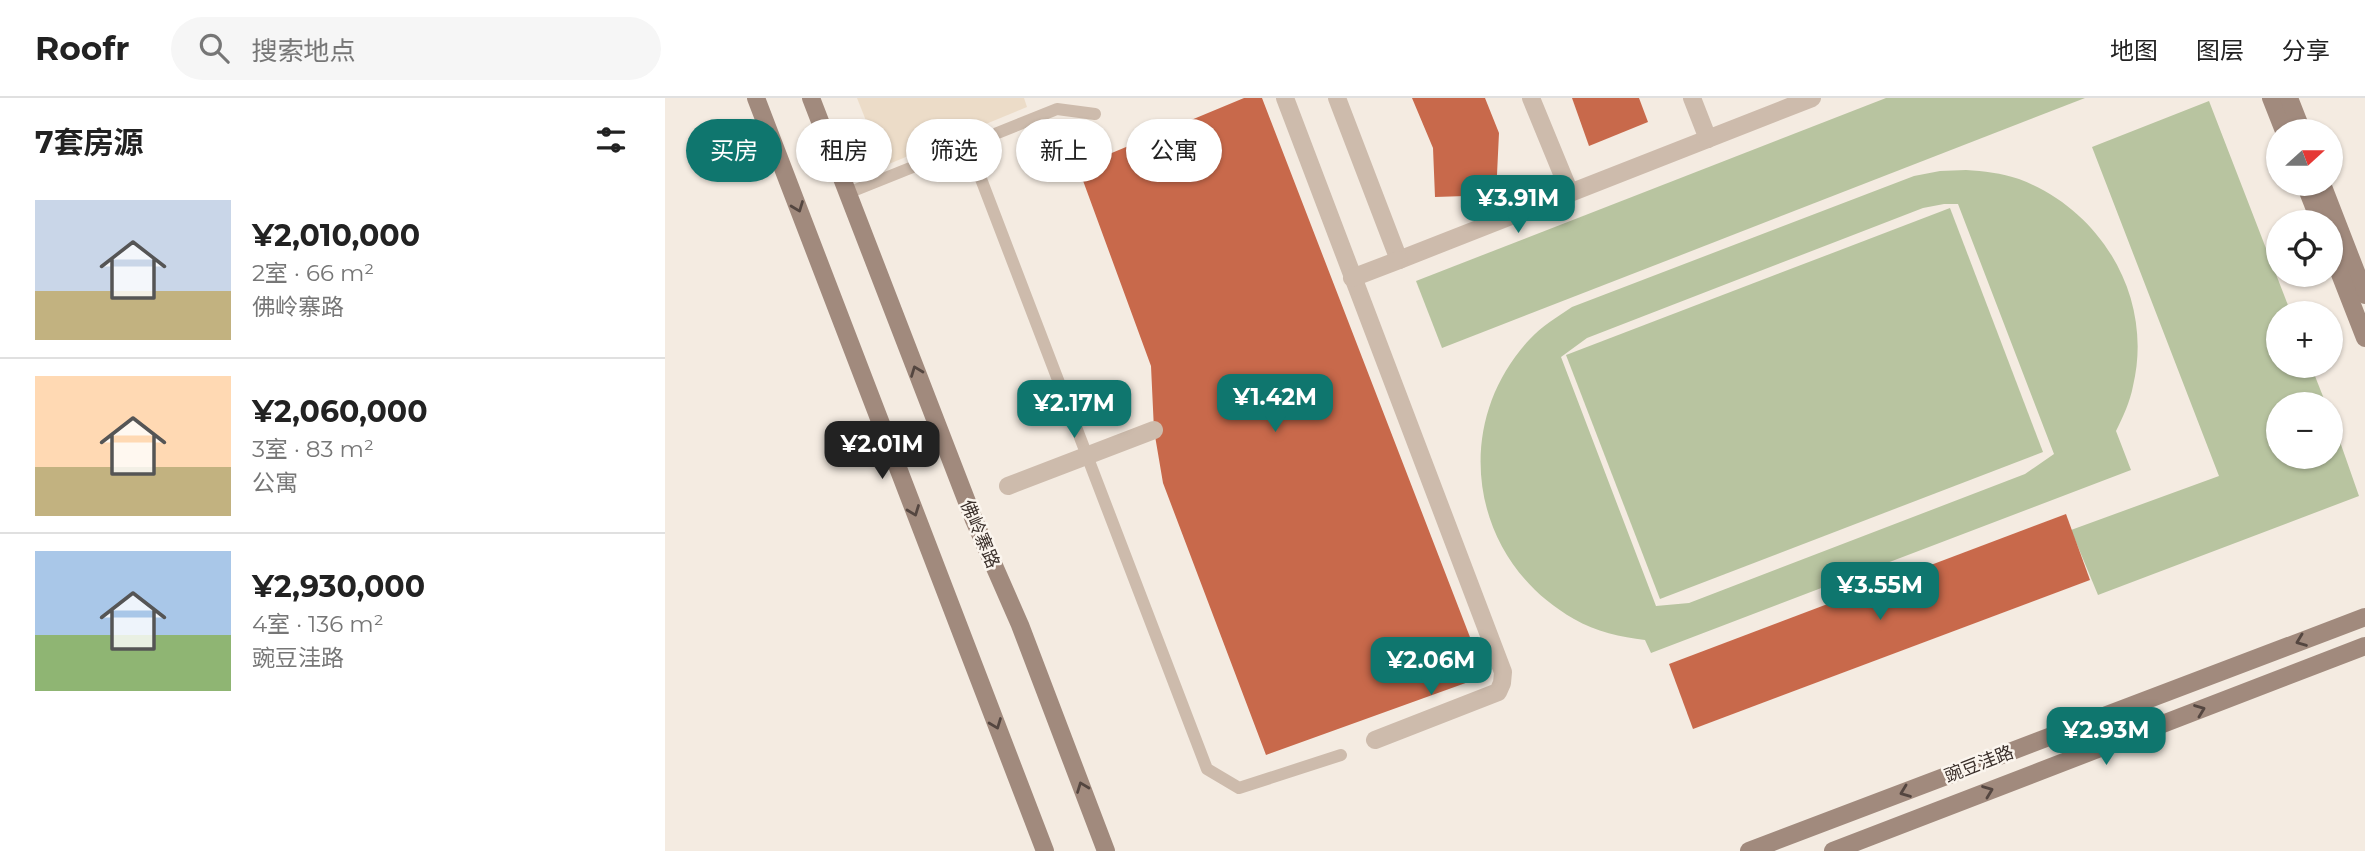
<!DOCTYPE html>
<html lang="zh">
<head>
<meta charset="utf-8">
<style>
	:root { --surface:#fff; --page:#f6f6f6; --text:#222; --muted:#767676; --line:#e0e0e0; --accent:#0f766e }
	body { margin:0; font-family:Montserrat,"Noto Sans SC",sans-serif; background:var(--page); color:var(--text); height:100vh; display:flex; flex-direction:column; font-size:26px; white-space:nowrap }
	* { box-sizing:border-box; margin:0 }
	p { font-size:23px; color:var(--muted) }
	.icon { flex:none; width:38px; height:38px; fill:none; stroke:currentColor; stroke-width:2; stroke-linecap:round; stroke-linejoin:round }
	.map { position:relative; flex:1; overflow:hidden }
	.side { display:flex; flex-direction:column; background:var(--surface); width:665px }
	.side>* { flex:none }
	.guide { position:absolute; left:21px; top:21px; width:665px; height:63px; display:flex; gap:14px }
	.needle { width:46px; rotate:69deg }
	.fabs { position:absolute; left:1601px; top:21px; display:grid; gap:14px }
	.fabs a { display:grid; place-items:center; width:77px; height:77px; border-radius:50%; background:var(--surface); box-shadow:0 2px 5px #0004; font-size:35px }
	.price { position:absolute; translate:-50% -60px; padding:0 16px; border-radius:14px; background:var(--accent); color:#fff; font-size:23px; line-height:46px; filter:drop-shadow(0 2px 4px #0008) }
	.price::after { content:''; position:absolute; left:50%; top:42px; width:21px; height:16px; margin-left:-10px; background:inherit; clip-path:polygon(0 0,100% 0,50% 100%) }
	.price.on { background:#222; color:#fff }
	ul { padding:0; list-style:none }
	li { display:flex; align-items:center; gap:21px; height:175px; padding:0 35px }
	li+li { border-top:2px solid var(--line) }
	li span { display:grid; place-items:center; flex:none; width:196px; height:140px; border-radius:0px; color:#555 }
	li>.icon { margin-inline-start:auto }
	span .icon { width:84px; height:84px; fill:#fffc; stroke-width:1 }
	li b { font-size:30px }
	h2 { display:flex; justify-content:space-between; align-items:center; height:84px; padding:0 35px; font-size:30px }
	.tag { padding:0 24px; border-radius:32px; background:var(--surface); box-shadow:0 2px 5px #0004; font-size:24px; line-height:63px }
	.tag.on { background:var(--accent); color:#fff }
	header { display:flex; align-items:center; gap:42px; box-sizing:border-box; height:98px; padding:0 35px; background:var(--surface); border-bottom:2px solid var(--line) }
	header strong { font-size:33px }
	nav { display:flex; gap:38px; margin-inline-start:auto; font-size:24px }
	.search { width:490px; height:63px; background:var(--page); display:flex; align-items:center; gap:18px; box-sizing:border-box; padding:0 24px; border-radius:38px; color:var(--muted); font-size:26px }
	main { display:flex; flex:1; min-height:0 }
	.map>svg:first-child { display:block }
	.green { fill:#b8c4a0; fill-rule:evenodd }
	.plaza { fill:#ecdcc8 }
	.building { fill:#c8694b }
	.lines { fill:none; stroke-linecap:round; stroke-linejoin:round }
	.lane { stroke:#cdbbac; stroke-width:12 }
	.street { stroke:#cdbbac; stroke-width:18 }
	.secondary { stroke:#a18a7d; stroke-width:18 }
	.oneway { stroke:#544640 }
	.labels { text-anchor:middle; stroke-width:5; stroke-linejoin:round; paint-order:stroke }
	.street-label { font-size:18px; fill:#3b302b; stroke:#fbf5ee }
</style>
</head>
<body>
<header>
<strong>Roofr</strong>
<div class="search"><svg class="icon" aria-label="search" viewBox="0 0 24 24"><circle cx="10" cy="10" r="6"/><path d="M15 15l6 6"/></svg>搜索地点</div>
<nav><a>地图</a><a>图层</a><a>分享</a></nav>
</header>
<main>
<section class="side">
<h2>7套房源<svg class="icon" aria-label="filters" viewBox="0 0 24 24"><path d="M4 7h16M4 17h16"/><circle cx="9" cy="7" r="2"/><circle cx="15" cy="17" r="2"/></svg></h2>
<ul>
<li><span style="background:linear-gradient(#c9d6e8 65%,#c2b280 0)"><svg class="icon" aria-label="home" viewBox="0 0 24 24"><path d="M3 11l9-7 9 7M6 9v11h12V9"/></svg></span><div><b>¥2,010,000</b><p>2室 · 66 m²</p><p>佛岭寨路</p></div></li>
<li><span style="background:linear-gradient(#ffd9b3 65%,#c2b280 0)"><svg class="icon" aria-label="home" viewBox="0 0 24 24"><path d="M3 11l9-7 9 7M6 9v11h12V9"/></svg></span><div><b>¥2,060,000</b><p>3室 · 83 m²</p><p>公寓</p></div></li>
<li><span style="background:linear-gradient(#a9c7e8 60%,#8fb573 0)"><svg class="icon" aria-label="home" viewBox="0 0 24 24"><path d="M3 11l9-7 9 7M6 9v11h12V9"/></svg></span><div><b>¥2,930,000</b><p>4室 · 136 m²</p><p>豌豆洼路</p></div></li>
</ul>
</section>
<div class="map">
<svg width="1700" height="753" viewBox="0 0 1700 753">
	<rect width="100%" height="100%" fill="#f4ebe1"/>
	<g class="green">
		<polygon points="1221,0 1420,0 777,250 751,183"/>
		<polygon points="1544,3 1626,215 1614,215 1614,268 1646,268 1661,306 1614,306 1614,359 1666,359 1666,318 1694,398 1433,497 1406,432 1554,378 1427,49"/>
		<path d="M1301,72c18,1 35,3 53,9 83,31 135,119 114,207 -3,16 -10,31 -17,45l15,39 -480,183 -6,-13c-24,-3 -49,-8 -71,-21 -103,-58 -125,-192 -45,-279 13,-14 28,-23 43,-33l342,-131 26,-5zM1279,106h14l96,250 -29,20 -336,129 -33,3 -95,-249 26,-19 336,-130z"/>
		<polygon points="1285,110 1378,354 995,501 901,257"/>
	</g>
	<polygon class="plaza" points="192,0 359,0 362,9 219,68"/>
	<g class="building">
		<polygon points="579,0 597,0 820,578 601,657 498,385 489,332 486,268 413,69"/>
		<polygon points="747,0 820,0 834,35 831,97 770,99 768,50"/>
		<polygon points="907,0 974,0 983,24 924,48"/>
		<polygon points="1401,416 1425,482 1028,631 1004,566"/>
	</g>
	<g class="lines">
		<g class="lane">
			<polyline points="303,47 542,671 574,690 676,657"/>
			<polyline points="183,95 392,11 430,16"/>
		</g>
		<g class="street">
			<polyline points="620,0 838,574 837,585 833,594 710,642"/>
			<polyline points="672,0 734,162 1147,0"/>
			<polyline points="866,0 905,95"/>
			<polyline points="1027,0 1043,41"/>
			<polyline points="687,180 734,162"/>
			<polyline points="343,388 489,332"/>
		</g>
		<g class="secondary">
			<polyline points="91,0 380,753"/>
			<polyline points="146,0 309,422 355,527 441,753"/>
			<polyline points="1606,0 1619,33"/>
			<polyline points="1624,0 1637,33"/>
			<polyline points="1640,86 1655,124"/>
			<polyline points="1657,86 1700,197"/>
			<polyline points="1666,153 1700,240"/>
			<polyline points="1084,753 1700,519"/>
			<polyline points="1168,753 1700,548"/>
		</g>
	</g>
	<defs><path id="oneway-chevron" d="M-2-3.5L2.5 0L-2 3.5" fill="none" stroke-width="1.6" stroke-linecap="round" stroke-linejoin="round" transform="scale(1.75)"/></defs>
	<g class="oneway">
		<use href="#oneway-chevron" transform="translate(133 109) rotate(69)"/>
		<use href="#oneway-chevron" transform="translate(251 273) rotate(-111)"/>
		<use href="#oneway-chevron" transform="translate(249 413) rotate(69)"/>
		<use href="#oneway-chevron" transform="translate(1636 543) rotate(159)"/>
		<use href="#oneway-chevron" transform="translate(1535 612) rotate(-21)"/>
		<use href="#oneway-chevron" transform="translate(331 626) rotate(69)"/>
		<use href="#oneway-chevron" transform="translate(417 689) rotate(-111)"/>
		<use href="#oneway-chevron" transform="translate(1323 693) rotate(-21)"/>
		<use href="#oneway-chevron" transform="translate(1240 694) rotate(159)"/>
	</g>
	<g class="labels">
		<g class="street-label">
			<text transform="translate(315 436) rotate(67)" y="6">佛岭寨路</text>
			<text transform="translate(1314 666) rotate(-21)" y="6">豌豆洼路</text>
		</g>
	</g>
</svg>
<div class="fabs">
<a><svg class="needle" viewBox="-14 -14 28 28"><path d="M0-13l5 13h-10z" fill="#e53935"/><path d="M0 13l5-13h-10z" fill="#767676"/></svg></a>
<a><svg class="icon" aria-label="locate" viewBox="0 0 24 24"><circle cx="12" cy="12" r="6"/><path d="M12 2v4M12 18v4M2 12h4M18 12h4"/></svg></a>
<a>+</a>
<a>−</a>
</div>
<b class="price" style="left:853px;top:137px">¥3.91M</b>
<b class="price" style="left:610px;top:336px">¥1.42M</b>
<b class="price" style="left:409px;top:342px">¥2.17M</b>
<b class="price on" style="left:217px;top:383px">¥2.01M</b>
<b class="price" style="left:1215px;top:524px">¥3.55M</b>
<b class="price" style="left:766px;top:599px">¥2.06M</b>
<b class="price" style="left:1441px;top:669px">¥2.93M</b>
<div class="guide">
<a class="tag on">买房</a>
<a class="tag">租房</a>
<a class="tag">筛选</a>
<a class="tag">新上</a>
<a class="tag">公寓</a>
</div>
</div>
</main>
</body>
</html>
